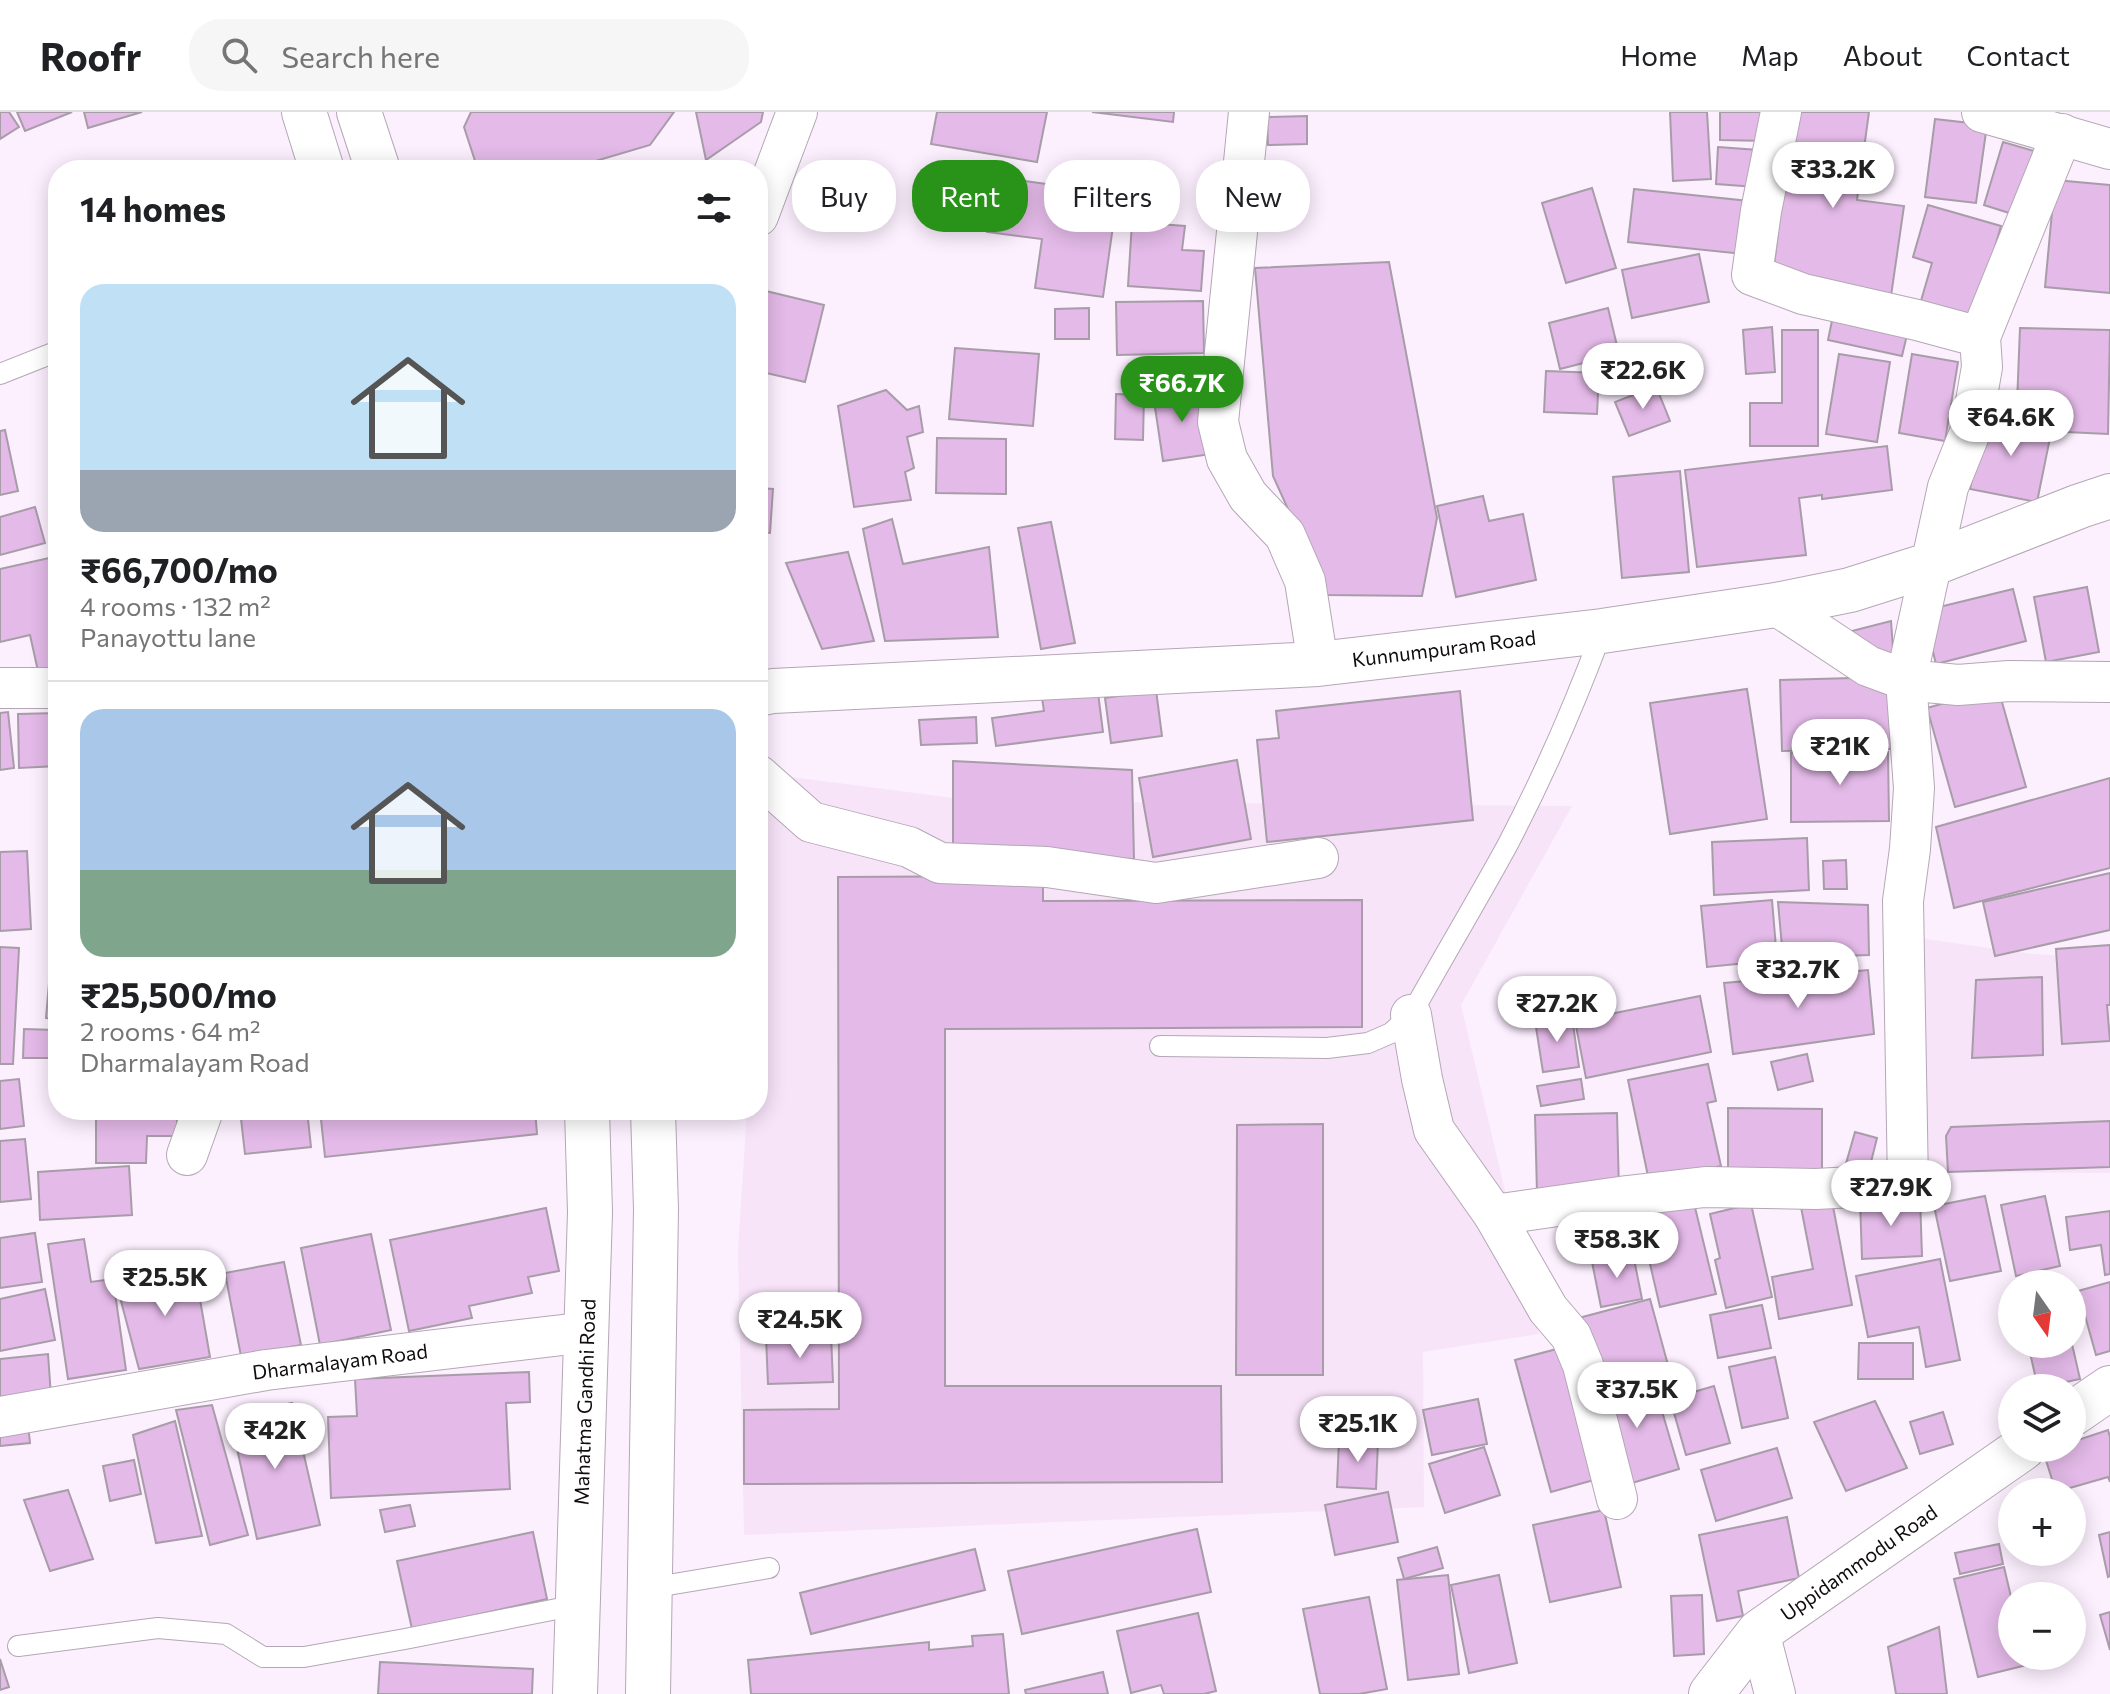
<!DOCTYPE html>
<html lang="en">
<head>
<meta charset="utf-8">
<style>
	:root { --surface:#fff; --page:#f6f6f6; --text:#202124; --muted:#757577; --line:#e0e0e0; --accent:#289219 }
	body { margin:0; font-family:Commissioner,sans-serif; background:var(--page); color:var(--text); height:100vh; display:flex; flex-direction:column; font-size:30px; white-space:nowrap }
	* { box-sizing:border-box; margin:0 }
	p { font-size:26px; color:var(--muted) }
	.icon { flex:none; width:44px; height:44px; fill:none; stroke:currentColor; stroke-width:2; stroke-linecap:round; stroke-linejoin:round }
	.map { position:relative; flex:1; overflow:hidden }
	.details { position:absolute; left:48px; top:48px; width:720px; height:960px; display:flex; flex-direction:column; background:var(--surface); border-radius:32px; box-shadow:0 4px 20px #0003 }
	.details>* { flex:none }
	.hud { position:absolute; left:792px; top:48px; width:760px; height:72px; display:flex; gap:16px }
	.needle { width:52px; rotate:166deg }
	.tools { position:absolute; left:1998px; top:1158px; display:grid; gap:16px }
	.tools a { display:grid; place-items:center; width:88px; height:88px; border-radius:50%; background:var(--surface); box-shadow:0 4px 20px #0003; font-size:40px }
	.price { position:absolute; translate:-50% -68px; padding:0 18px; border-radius:28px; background:#fff; color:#222; font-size:26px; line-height:52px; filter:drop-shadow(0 2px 4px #0008) }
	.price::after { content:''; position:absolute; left:50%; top:48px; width:24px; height:18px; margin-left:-12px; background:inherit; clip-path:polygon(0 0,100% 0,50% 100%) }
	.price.selected { background:var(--accent); color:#fff }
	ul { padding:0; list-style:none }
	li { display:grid; align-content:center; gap:16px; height:424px; padding:0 32px }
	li+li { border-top:2px solid var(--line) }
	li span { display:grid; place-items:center; height:248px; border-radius:24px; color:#555 }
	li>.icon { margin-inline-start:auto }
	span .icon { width:144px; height:144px; fill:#fffc; stroke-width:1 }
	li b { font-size:34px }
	h2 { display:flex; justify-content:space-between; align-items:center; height:96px; padding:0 32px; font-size:34px }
	.chip { padding:0 28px; border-radius:32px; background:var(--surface); box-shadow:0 4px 20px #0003; font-size:28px; line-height:72px }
	.chip.selected { background:var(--accent); color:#fff }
	header { display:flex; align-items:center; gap:48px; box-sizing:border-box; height:112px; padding:0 40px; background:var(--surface); border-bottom:2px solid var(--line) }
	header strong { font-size:38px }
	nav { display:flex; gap:44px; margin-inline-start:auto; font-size:28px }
	.search { width:560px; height:72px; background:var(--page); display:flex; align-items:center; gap:20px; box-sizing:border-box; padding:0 28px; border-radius:32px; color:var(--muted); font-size:30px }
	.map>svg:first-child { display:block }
	.built { fill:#f8e4f9 }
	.building { fill:#e4bae8; stroke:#a89ca9; stroke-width:2 }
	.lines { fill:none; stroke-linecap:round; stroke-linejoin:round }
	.service-casing { stroke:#b4a7b5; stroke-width:22 }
	.minor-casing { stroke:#b4a7b5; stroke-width:42 }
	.tertiary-casing { stroke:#b4a7b5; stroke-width:46 }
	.secondary-casing { stroke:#b4a7b5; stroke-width:46 }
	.primary-casing { stroke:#b4a7b5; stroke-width:46 }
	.service { stroke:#fff; stroke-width:20 }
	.minor { stroke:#fff; stroke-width:40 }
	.tertiary { stroke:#fff; stroke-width:44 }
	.secondary { stroke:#fff; stroke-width:44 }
	.primary { stroke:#fff; stroke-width:44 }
	.labels { text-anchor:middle; stroke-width:7; stroke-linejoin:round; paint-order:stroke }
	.street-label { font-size:20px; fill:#0f0b0f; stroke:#fff }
</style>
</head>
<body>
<header>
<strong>Roofr</strong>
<div class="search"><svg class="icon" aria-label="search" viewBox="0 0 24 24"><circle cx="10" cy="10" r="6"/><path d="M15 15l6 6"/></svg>Search here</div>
<nav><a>Home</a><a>Map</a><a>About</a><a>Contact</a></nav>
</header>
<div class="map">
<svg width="2110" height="1582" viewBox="0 0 2110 1582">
	<rect width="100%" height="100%" fill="#fceffe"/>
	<g class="built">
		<polygon points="768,662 977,689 1572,694 1461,893 1539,1222 1423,1240 1424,1395 744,1423 738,1138 747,998 758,998 758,817"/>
		<polygon points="1925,827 2032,842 2110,847 2110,1061 1913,1060"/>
	</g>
	<g class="building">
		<polygon points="0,0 9,0 19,15 0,27"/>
		<polygon points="17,0 72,0 25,19"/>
		<polygon points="84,0 142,0 88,16"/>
		<polygon points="471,0 674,0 650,33 572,56 554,58 478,58 464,15"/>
		<polygon points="696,0 763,0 761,10 706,48"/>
		<polygon points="937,0 1047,0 1037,50 931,32"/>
		<polygon points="1092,0 1174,0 1173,10"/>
		<polygon points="1670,0 1707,0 1711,67 1673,69"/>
		<polygon points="1720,0 1768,0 1767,29 1720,28"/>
		<polygon points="1792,0 1869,0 1857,88 1904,94 1891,184 1772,169 1778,121 1775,121"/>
		<polygon points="1307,4 1307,32 1268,33 1267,5"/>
		<polygon points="1935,7 1987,13 1976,91 1925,85"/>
		<polygon points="2003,30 2044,42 2025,106 1984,93"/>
		<polygon points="1718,35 1758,38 1756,75 1716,72"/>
		<polygon points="995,65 1054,73 1054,78 1117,86 1103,185 1035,176 1042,127 987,120"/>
		<polygon points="2055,68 2110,73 2110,181 2045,175"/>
		<polygon points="1592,76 1616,156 1566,171 1542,91"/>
		<polygon points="1634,77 1749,89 1743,142 1628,130"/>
		<polygon points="1928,93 2001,114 1972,215 1918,199 1932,151 1913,145"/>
		<polygon points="1132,110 1185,114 1182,138 1204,139 1201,179 1128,174"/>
		<polygon points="1699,142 1709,190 1632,206 1622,158"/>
		<polygon points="1389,150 1437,406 1422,484 1327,483 1273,364 1255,156"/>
		<polygon points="766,179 824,193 805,270 758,259 758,213"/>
		<polygon points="1203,189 1204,241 1117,243 1116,190"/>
		<polygon points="1835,194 1910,210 1902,244 1828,228"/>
		<polygon points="1089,196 1089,227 1055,227 1055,197"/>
		<polygon points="1608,196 1619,242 1560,257 1549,211"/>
		<polygon points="1772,215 1775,260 1746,262 1743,218"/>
		<polygon points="2020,216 2110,218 2108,322 2066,320 2067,293 2017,292"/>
		<polygon points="1782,218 1818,218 1818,334 1750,334 1750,291 1782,291"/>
		<polygon points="955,236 1039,242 1033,314 949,307"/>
		<polygon points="1839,242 1890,250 1877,330 1826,322"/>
		<polygon points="1912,242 1958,250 1945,329 1899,321"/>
		<polygon points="1546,259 1599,261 1597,302 1544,300"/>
		<polygon points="764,270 765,370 758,370 758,274"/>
		<polygon points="1656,274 1670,309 1629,324 1615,290"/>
		<polygon points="1201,275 1211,342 1163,349 1153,282"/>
		<polygon points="886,278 907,298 919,294 923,320 907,325 914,356 905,360 911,388 854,395 838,294"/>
		<polygon points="1116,282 1144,283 1143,328 1115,327"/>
		<polygon points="1985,302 2052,316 2037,390 1970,377"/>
		<polygon points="5,318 18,379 0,383 0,319"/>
		<polygon points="937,326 1006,327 1006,382 936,381"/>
		<polygon points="1887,334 1892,378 1822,387 1822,383 1799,386 1806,443 1697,455 1685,358"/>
		<polygon points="1680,359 1689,460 1622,466 1613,365"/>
		<polygon points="758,376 773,377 770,421 758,420"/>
		<polygon points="1483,384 1489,409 1523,402 1536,468 1456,485 1437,394"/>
		<polygon points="35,395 45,431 0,443 0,405"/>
		<polygon points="892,407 903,452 989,435 998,525 885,529 863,417"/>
		<polygon points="1051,410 1075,531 1041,537 1018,416"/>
		<polygon points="848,440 874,529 822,537 786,451"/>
		<polygon points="58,444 58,554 38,559 30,523 0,530 0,457"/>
		<polygon points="2087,475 2099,540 2046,550 2034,485"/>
		<polygon points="2013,477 2026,529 1936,552 1923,499"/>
		<polygon points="1891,509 1894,550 1840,522"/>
		<polygon points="1890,565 1892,637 1782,639 1780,568"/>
		<polygon points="1097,573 1103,620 996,634 992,606 1044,599 1041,580"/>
		<polygon points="1998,576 2026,675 1955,695 1927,596"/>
		<polygon points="1747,577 1767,707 1670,722 1650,591"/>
		<polygon points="1156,578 1162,624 1111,631 1105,586"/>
		<polygon points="1460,579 1473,708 1267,730 1257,628 1279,626 1276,599"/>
		<polygon points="8,600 14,656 0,658 0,601"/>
		<polygon points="58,601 58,654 19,656 18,602"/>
		<polygon points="976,605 977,631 921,633 919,608"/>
		<polygon points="1888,640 1889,709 1791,710 1791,641"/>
		<polygon points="1237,648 1251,727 1153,745 1139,666"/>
		<polygon points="953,649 1132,658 1134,747 953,744"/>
		<polygon points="2110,666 2110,756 1954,796 1936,715"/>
		<polygon points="1807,726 1809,778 1714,783 1712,730"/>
		<polygon points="27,739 31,817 0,819 0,740"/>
		<polygon points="1846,748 1847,777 1824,777 1823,749"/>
		<polygon points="2110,761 2110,818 1995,844 1983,790"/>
		<polygon points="1043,764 1043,789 1362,788 1362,915 945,917 945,1274 1221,1274 1222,1370 744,1372 744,1298 839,1297 838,765"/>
		<polygon points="1772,788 1777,848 1707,855 1701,794"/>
		<polygon points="1778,790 1868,793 1869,843 1783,846"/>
		<polygon points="53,825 58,825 58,908 46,906"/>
		<polygon points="2110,833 2110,893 2107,893 2110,929 2062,932 2056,837"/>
		<polygon points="0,835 19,836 13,952 0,952"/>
		<polygon points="1868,858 1874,922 1733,942 1724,871"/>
		<polygon points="2042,865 2043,943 1972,946 1976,868"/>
		<polygon points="1700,884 1711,940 1586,966 1575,909"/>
		<polygon points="1572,905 1579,955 1543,960 1535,909"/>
		<polygon points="24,917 55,918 54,946 23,946"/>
		<polygon points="1807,942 1813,969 1778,978 1771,950"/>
		<polygon points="1708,952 1716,989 1707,991 1721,1054 1649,1069 1628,968"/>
		<polygon points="19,967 24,1014 0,1017 0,969"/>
		<polygon points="1581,967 1584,987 1541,994 1537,974"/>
		<polygon points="1728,996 1822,997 1822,1071 1728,1071"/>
		<polygon points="96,998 177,998 177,1024 147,1024 146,1051 96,1051"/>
		<polygon points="240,998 307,998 311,1035 245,1042"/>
		<polygon points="320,998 535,998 537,1022 325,1045"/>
		<polygon points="1617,1001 1619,1079 1537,1081 1535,1003"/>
		<polygon points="2110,1009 2110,1055 1948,1060 1946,1024 1951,1015"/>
		<polygon points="1323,1012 1323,1263 1236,1263 1237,1013"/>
		<polygon points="1855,1020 1877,1026 1868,1062 1845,1055"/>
		<polygon points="25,1027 31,1087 0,1090 0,1029"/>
		<polygon points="129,1054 132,1103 40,1108 38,1060"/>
		<polygon points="1692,1083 1716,1182 1660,1195 1637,1096"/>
		<polygon points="1831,1084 1852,1193 1779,1207 1772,1165 1813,1157 1800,1090"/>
		<polygon points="1985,1084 2001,1159 1950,1169 1934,1094"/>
		<polygon points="2045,1084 2060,1154 2016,1164 2001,1093"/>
		<polygon points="1920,1085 1922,1144 1862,1147 1860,1088"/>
		<polygon points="1751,1092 1772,1185 1726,1196 1715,1148 1720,1146 1710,1102"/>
		<polygon points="546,1096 559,1159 528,1165 532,1181 469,1194 472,1206 409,1219 390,1128"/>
		<polygon points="2110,1099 2110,1162 2105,1163 2101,1133 2070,1138 2066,1105"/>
		<polygon points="35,1121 42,1170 0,1176 0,1126"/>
		<polygon points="371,1122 391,1218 320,1233 301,1136"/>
		<polygon points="84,1127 91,1170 113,1167 126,1258 68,1267 48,1132"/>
		<polygon points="1633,1142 1642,1187 1601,1195 1592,1150"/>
		<polygon points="1940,1147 1960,1248 1926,1255 1919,1215 1868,1225 1856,1164"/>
		<polygon points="284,1150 301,1233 241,1244 225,1161"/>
		<polygon points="194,1153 210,1245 139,1257 117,1174"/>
		<polygon points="2110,1170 2110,1239 2096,1243 2078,1179"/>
		<polygon points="45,1177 55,1228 0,1239 0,1187"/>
		<polygon points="1650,1187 1668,1253 1592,1273 1575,1207"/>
		<polygon points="1762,1193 1771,1236 1718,1246 1710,1203"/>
		<polygon points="831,1223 833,1270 768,1272 766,1225"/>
		<polygon points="1859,1231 1913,1231 1913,1267 1858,1267"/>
		<polygon points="2028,1232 2072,1232 2080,1267 2038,1276"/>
		<polygon points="1572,1233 1608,1364 1551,1380 1515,1248"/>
		<polygon points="48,1242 51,1284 0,1289 0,1247"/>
		<polygon points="1775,1245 1788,1306 1742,1316 1729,1255"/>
		<polygon points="529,1260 530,1290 506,1291 510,1377 331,1386 328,1305 357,1304 355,1267"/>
		<polygon points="1651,1262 1679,1357 1622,1374 1595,1279"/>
		<polygon points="1714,1274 1730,1331 1686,1343 1670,1287"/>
		<polygon points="1478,1287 1487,1332 1432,1343 1423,1298"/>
		<polygon points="1875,1289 1907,1356 1846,1379 1814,1310"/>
		<polygon points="292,1291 320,1413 257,1427 230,1305"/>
		<polygon points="212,1293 248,1423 210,1433 176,1298"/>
		<polygon points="1943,1300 1953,1332 1920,1342 1910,1310"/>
		<polygon points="175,1309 202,1424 156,1431 133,1323"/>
		<polygon points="28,1312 30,1331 0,1334 0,1315"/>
		<polygon points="2108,1318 2110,1325 2110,1370 2108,1365 2056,1380 2043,1339 2052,1336 2072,1336 2072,1330"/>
		<polygon points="1339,1328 1378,1329 1376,1377 1337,1375"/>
		<polygon points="1484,1335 1500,1383 1445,1401 1429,1352"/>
		<polygon points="1777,1336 1792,1386 1716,1409 1701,1358"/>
		<polygon points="134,1348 141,1382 110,1389 103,1354"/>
		<polygon points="68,1378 93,1447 50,1459 24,1388"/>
		<polygon points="1388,1380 1398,1430 1335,1443 1325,1393"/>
		<polygon points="410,1393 415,1414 385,1420 380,1398"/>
		<polygon points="1604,1398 1621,1475 1550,1490 1533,1413"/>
		<polygon points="1787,1405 1799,1466 1738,1479 1743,1504 1717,1509 1699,1423"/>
		<polygon points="1197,1417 1211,1480 1022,1522 1008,1459"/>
		<polygon points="533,1420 547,1487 412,1517 397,1449"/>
		<polygon points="2110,1420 2110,1464 2108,1465 2099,1423"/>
		<polygon points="1999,1432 2003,1452 1960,1462 1955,1441"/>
		<polygon points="1437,1435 1443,1456 1404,1467 1398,1446"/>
		<polygon points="975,1437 985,1478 811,1522 800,1481"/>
		<polygon points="2004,1455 2012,1489 2012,1544 2025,1544 2027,1553 1978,1565 1954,1467"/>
		<polygon points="1448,1463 1459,1562 1408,1568 1397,1468"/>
		<polygon points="1499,1463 1517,1551 1469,1561 1451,1473"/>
		<polygon points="1702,1483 1704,1542 1674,1544 1671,1484"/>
		<polygon points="1369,1485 1387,1577 1359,1582 1320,1582 1303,1497"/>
		<polygon points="2110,1500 2110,1538 2100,1503"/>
		<polygon points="1198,1501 1216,1579 1204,1582 1164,1582 1161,1573 1131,1581 1117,1519"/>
		<polygon points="1939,1515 1947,1582 1896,1582 1888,1535"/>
		<polygon points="1003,1522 1009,1582 751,1582 748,1548 929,1530 929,1538 973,1534 972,1524"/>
		<polygon points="0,1547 9,1575 0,1578"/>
		<polygon points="380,1550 533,1557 532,1582 378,1582"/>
		<polygon points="1103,1560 1108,1582 1026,1582 1025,1578"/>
	</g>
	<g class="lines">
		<g class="service-casing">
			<g id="service">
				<polyline points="0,262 58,239"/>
				<path d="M1160,934l167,2 41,-5 23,-10 20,-18c32,-58 66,-114 97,-171 36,-69 67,-140 94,-213"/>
				<polyline points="650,1476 769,1456"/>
				<polyline points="18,1534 158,1516 226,1522 263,1545 304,1545 405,1527 567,1495 578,1495"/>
			</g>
		</g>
		<g class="minor-casing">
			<g id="minor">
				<polyline points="1249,0 1218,310 1227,347 1248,384 1285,423 1305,469 1318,552"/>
				<polyline points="1781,0 1761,99 1752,163 1803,182 1917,208 1980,225"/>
				<polyline points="1982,0 2110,37"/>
				<polyline points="758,104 797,0"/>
				<polyline points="1776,493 1868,554 1906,568 1958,573 2009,569 2110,570"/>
				<polyline points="0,576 58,576"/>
				<polyline points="758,663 811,710 909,735 940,751 1047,755 1156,771 1318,746"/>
				<polyline points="1411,903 1422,967 1434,1018 1494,1103 1548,1197 1571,1224 1583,1253 1617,1387"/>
				<polyline points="187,1043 203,998"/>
				<polyline points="1494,1103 1627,1084 1705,1075 1816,1077 1908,1072 1903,789 1910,737 1914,676 1906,568 1948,375 1971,318 1982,255 1980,225 2062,22"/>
				<polyline points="0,1305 266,1258 588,1220"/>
				<polyline points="1759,1520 1775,1582"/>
			</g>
		</g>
		<g class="tertiary-casing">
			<g id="tertiary">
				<polyline points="2072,1302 2110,1276"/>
				<polyline points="1711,1582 1759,1520 2023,1336"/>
			</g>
		</g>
		<g class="secondary-casing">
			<polyline id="secondary" points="758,582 773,579 1318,552 1602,519 1776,493 1850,478 1929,453 2080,394 2110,384"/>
		</g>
		<g class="primary-casing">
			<g id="primary">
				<polyline points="304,0 322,58"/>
				<polyline points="359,0 378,58"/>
				<polyline points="575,1582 590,1100 587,998"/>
				<polyline points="648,1582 656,1097 653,998"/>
			</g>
		</g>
		<use href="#service" class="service"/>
		<use href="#minor" class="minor"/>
		<use href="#tertiary" class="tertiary"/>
		<use href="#secondary" class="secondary"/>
		<use href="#primary" class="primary"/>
	</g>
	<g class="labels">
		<g class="street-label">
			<text transform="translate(1444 537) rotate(-7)" y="7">Kunnumpuram Road</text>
			<text transform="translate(340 1250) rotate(-7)" y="7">Dharmalayam Road</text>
			<text transform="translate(585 1290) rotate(-88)" y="7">Mahatma Gandhi Road</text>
			<text transform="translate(1859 1451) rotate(-35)" y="7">Uppidammodu Road</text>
		</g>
	</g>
</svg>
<div class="tools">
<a><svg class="needle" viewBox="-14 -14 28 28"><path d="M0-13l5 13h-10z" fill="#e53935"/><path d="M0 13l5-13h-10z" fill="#757577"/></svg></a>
<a><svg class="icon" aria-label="layers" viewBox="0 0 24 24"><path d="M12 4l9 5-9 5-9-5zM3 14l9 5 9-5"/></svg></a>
<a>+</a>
<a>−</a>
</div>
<b class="price" style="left:1833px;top:98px">₹33.2K</b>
<b class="price" style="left:1643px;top:299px">₹22.6K</b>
<b class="price selected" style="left:1182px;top:312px">₹66.7K</b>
<b class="price" style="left:2011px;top:346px">₹64.6K</b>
<b class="price" style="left:1840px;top:675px">₹21K</b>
<b class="price" style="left:1798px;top:898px">₹32.7K</b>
<b class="price" style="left:1557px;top:932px">₹27.2K</b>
<b class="price" style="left:1891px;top:1116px">₹27.9K</b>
<b class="price" style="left:1617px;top:1168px">₹58.3K</b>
<b class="price" style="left:165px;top:1206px">₹25.5K</b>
<b class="price" style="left:800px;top:1248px">₹24.5K</b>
<b class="price" style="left:1637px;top:1318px">₹37.5K</b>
<b class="price" style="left:1358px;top:1352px">₹25.1K</b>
<b class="price" style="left:275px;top:1359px">₹42K</b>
<div class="hud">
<a class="chip">Buy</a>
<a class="chip selected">Rent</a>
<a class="chip">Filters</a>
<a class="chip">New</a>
</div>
<section class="details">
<h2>14 homes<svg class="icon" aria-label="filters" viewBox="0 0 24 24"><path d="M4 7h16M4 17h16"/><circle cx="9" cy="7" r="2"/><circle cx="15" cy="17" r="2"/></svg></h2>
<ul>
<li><span style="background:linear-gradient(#bfe0f5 75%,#9aa5b1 0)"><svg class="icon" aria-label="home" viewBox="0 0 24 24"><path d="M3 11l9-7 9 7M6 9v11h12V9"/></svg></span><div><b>₹66,700/mo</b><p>4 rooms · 132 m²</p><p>Panayottu lane</p></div></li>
<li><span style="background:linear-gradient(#a9c7e8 65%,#7fa58c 0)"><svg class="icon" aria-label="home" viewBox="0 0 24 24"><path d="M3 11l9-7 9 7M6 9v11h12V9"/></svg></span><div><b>₹25,500/mo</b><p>2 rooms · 64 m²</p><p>Dharmalayam Road</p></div></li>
</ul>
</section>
</div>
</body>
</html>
